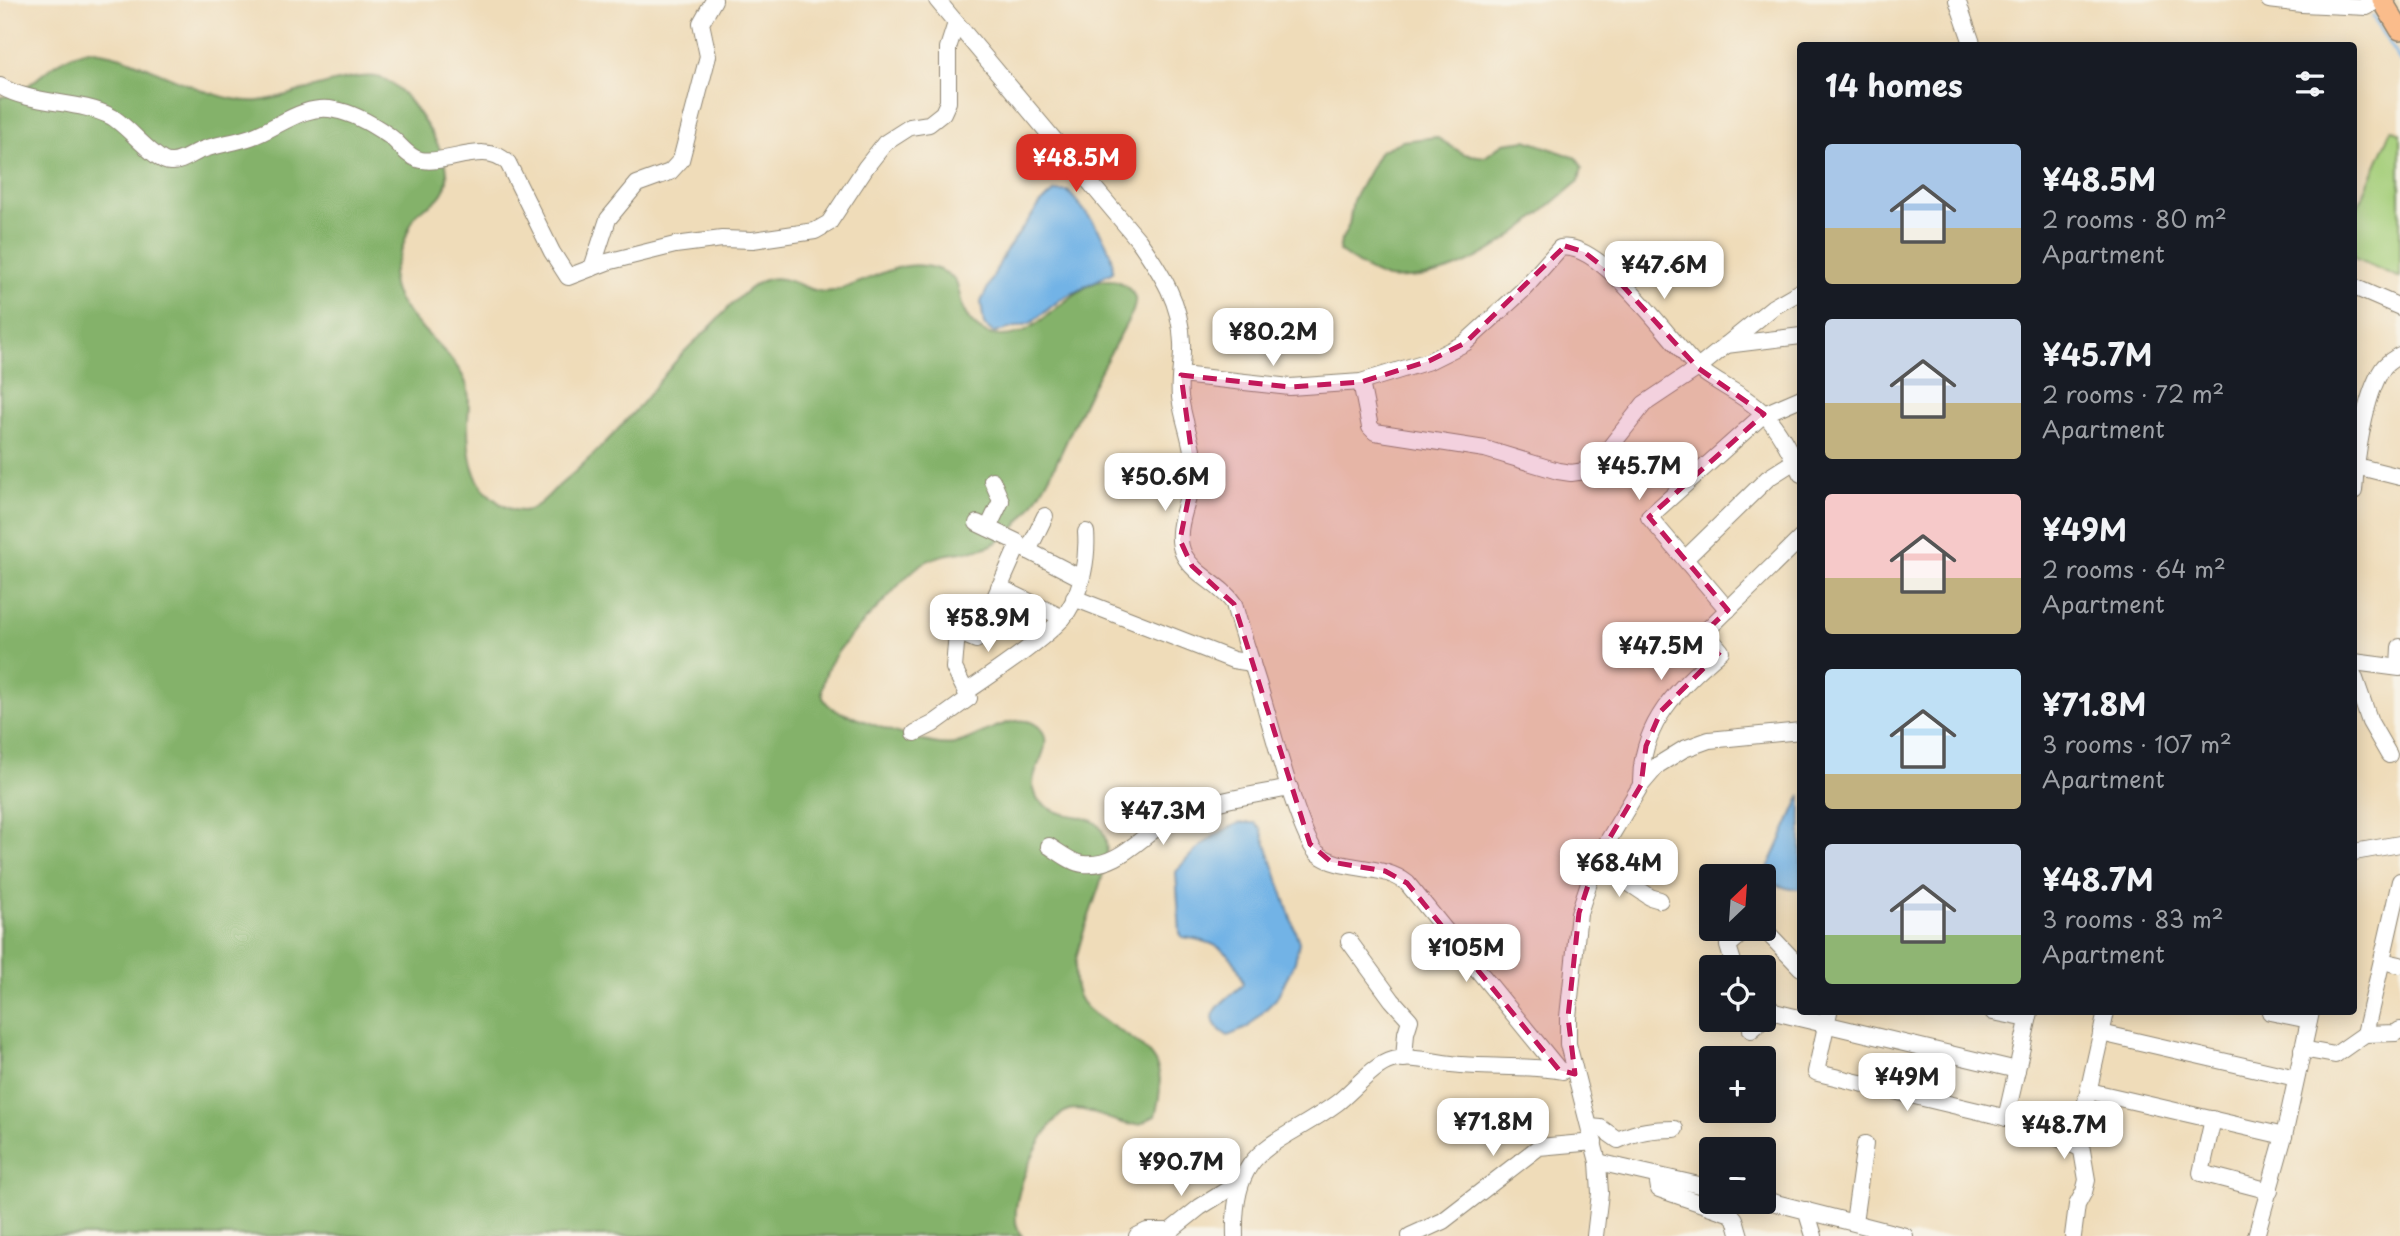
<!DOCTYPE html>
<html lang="en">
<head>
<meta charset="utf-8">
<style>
	:root { --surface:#171b24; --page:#20242c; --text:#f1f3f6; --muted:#9ea1a6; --accent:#d93025 }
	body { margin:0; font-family:"Playpen Sans",sans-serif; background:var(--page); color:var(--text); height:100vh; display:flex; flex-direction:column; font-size:26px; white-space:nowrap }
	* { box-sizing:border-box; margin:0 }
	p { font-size:23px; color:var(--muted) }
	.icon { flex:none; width:38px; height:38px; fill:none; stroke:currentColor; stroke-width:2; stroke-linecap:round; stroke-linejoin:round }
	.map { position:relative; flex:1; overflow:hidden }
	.panel { position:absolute; left:1797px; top:42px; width:560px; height:973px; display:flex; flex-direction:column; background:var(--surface); border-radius:7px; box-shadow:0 4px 18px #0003 }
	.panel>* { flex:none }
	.needle { width:46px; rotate:25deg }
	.tools { position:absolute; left:1699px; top:864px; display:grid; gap:14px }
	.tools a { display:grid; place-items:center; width:77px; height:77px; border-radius:7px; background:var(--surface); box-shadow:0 4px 18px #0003; font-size:35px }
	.price { position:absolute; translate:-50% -60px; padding:0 16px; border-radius:14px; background:#fff; color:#222; font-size:23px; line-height:46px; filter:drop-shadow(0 2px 4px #0008) }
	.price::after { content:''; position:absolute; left:50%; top:42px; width:21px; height:16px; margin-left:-10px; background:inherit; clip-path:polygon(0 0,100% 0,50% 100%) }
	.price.selected { background:var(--accent); color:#fff }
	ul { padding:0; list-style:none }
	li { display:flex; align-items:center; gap:21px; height:175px; padding:0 28px }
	li span { display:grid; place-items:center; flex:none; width:196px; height:140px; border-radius:7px; color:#555 }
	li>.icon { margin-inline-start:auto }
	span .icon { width:84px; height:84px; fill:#fffc; stroke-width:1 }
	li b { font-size:30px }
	h2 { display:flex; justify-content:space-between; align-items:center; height:84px; padding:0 28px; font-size:30px }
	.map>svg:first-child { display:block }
	.green { fill:#a6cf7b; stroke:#687d53; stroke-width:2 }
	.forest { fill:#84b26b; stroke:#586e4b; stroke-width:2 }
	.water { fill:#72b3e6; stroke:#4e6f88; stroke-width:2 }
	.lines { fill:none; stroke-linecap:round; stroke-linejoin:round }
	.stream { stroke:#72b3e6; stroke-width:3.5 }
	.minor-casing { stroke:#8d8472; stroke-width:18 }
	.major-casing { stroke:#8d8472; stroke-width:22 }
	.minor { stroke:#fff; stroke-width:16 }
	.major { stroke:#fabc8b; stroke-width:19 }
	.marked { fill:#c2185b; fill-opacity:0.2; stroke:#c2185b; stroke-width:5; stroke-dasharray:14 9; stroke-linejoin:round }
</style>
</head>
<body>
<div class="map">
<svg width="2400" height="1236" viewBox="0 0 2400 1236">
	<rect width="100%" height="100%" fill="#f7f3e8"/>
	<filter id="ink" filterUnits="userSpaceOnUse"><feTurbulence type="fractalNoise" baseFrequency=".0143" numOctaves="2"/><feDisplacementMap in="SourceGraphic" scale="14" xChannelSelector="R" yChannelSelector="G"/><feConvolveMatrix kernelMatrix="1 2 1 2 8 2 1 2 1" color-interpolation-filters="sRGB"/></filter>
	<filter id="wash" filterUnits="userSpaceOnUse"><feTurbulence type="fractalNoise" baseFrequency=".00686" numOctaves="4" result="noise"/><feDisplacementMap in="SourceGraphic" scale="28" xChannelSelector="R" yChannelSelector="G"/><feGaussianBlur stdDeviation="1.57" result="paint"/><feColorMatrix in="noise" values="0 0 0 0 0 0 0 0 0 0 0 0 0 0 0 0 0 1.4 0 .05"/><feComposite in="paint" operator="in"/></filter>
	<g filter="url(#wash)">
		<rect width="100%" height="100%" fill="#efdcb9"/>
		<polygon class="green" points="2392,129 2400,133 2400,278 2354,258 2354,216"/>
		<g class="forest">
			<path d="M88,50c13,2 27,4 39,9 35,13 96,46 132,42 31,-3 102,-35 127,-21 19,11 31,31 43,49 13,22 31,52 5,73 -6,5 -15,7 -19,14 -7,11 -10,26 -15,38 -4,10 -9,20 -7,32 8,33 60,63 73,97 5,13 2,28 2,41 0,26 2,57 25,74 8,7 18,13 29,13 13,0 24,-13 33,-22 27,-22 53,-48 76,-74 19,-20 34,-43 53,-63 11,-12 24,-21 35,-34 12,-13 27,-29 43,-37 25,-11 46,15 70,10 34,-6 67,-35 102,-23 7,2 16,6 21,12 5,9 5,22 9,31 15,29 44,31 69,15 25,-15 68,-67 96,-37 8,8 7,12 4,22 -16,31 -35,62 -50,94 -20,42 -35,84 -66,120 -32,38 -61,18 -95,39 -13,8 -24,22 -34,33 -18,19 -39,38 -53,59 -7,10 -12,23 -13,35 0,10 7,15 15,20 27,9 92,38 117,33 23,-4 70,-42 89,-12 9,15 -10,36 -10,52 0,4 3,10 4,15 5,4 11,9 18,12 12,6 30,4 41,12 40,34 -46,132 -14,179 8,11 19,17 30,24 42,26 57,38 43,90 -5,2 -10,6 -15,8 -22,5 -56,-22 -74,-13 -25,13 -66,103 -44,125h-1022v-1139c23,-1 39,-22 57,-34 10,-6 19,-10 31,-13z"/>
			<path d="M1436,137l28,17 21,3 19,-14 22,-3 51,18 5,9 -3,14c-50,41 -102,94 -171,97 -6,0 -15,1 -21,0 -17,-5 -34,-17 -48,-27l2,-10 8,-16 4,-25 27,-49 22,-10z"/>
		</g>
		<g class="water">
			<path d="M1055,191h13c19,23 45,49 45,81l-52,27 -30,24 -37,10 -10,-8 -3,-23 24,-50 36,-49z"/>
			<polygon points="1801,795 1801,889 1790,889 1764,881 1764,877"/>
			<path d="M1240,823h15l6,6 38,113 -4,20 -19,37 -29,29 -19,8c-34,-21 -1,-35 15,-52 -7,-33 -28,-43 -61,-47l-2,-4 -4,-61c15,-20 40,-41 64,-49z"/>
		</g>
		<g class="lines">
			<polyline class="stream" points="2373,17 2400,61"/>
		</g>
	</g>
	<g filter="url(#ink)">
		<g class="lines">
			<g class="minor-casing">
				<g id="minor">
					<path d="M937,0l202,241c23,33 42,62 43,102 1,18 -4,37 -2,54 3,25 15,50 14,74 -2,27 -23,59 -10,84 11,21 37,29 50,49 8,31 19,61 28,92 9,29 38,142 55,157 24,20 63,9 90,30l152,187"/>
					<polyline points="1957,0 1973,46"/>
					<polyline points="2269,0 2302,4 2367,7 2377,0"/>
					<path d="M0,86c34,20 78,13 112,31 16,9 44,45 58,45 10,1 20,-7 29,-11 17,-7 35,-8 52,-14 27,-9 53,-34 84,-27 19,3 37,14 53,25 11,7 19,23 33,25 27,5 64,-20 87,3l44,89 16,25 39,-15 68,-17 47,-6 31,1 62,-9 14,-8 37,-56 19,-24 25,-16 19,-3 14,-11 5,-11v-54l8,-25"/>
					<polyline points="592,268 608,219 637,184 670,172 681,160 708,56 701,23 714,0"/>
					<polyline points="2354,287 2400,307"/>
					<polyline points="1726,345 1801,336"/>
					<path d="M1181,375l109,12 71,-5 68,-21 36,-18 57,-52 38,-43c41,-9 110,94 138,120 20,17 48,27 66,46 16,16 27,40 37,60"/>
					<polyline points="1361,382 1370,427 1375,432 1485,449 1558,471 1571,473 1585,471 1607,451 1644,404 1698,368 1773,307 1801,291"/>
					<polyline points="2356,466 2400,477"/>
					<path d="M2354,491c2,-33 10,-95 29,-123 4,-6 11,-9 17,-13"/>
					<polyline points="977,523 1017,542 1017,548"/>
					<polyline points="988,528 1001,501 992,480"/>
					<polyline points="1028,551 1045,516"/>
					<polyline points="1685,559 1768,478 1801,457"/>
					<polyline points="999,587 1063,618"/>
					<polyline points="1074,598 1233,660 1252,663"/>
					<polyline points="1728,610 1649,517 1764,414 1801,398"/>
					<polyline points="2354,662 2400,668"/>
					<polyline points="2399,667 2400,647"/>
					<polyline points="2354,676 2370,722 2389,755"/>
					<path d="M966,692c22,-15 90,-60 102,-81 14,-22 20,-53 18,-79"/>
					<polyline points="915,733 933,724 969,698 954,668 957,632 976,640 1017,548 1023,548 1081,578"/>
					<path d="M1641,785c-1,-62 37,-97 80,-134l-16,-19 96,-94"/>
					<path d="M1049,846c10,6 23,17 34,18 36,4 58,-29 86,-44 37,-19 80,-24 121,-32"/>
					<polyline points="2354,852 2400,844"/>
					<polyline points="1596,861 1650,897 1660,900"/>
					<polyline points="1764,929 1801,968"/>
					<polyline points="1349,941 1392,1000 1410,1020 1406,1033 1404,1059"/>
					<polyline points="2382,961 2400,965"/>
					<polyline points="1735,968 1728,946 1747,929"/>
					<polyline points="1764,1001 1774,1012 2017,1070"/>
					<polyline points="1829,1012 1816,1072 1818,1073 2020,1121 2080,1148"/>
					<polyline points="1993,1012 2028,1019"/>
					<polyline points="2270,1012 2309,1020"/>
					<polyline points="1751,1030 1763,1020"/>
					<polyline points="2101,1033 2296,1078"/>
					<polyline points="2365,1034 2400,881"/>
					<polyline points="2302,1049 2335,1055 2365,1034 2396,1033 2400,1030"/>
					<polyline points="2089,1091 2284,1136"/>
					<polyline points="2006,1118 2030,1012"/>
					<polyline points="2213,1119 2201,1173 2270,1191"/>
					<path d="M1590,1127l11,1 17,12c19,-9 36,-11 57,-11"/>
					<polyline points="1598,1162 1712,1188"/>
					<polyline points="1657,1176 1659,1189 1731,1214 1735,1219 1740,1236"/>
					<polyline points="1764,1200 1905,1236"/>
					<polyline points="1806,1210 1814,1236"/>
					<polyline points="1854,1222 1865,1144"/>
					<polyline points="1137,1236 1147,1231 1170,1231 1200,1207 1240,1182"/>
					<path d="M1235,1236c-3,-92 41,-88 102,-133 16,-12 36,-38 55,-43 20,-5 48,4 69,5 34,3 68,0 102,6"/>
					<polyline points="1410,1236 1443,1221 1539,1147 1594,1142"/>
					<polyline points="1595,1236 1600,1193 1598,1162 1568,1044 1568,1017 1579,913 1596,861 1641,785 1658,765 1684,749 1709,740 1801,731"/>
					<polyline points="2073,1236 2077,1205 2084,1192 2087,1180 2079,1133 2106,1012"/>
					<polyline points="2256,1236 2284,1136 2311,1012"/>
				</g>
			</g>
			<g class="major-casing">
				<polyline id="major" points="2382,0 2400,30"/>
			</g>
			<use href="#minor" class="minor"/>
			<use href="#major" class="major"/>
		</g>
	</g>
	<path class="marked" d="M1565,246l19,6 27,21 87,95 66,46 -115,103 79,93 -23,22 16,19 -60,60 -15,35 -5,39 -45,76 -17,52 -11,104 7,57 -16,-4 -152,-187 -22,-12 -54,-9 -21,-18 -76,-240 -42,-38 -12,-26 14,-69 -13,-96 109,12 71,-5 68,-21 36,-18z"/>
</svg>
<div class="tools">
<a><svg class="needle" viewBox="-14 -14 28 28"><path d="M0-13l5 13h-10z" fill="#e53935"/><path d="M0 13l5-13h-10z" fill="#9ea1a6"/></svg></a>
<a><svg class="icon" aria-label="locate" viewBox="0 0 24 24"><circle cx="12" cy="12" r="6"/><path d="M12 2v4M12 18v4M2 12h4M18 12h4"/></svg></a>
<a>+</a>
<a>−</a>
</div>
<b class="price selected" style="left:1076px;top:194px">¥48.5M</b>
<b class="price" style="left:1664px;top:301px">¥47.6M</b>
<b class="price" style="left:1273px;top:368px">¥80.2M</b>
<b class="price" style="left:1639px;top:502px">¥45.7M</b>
<b class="price" style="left:1165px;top:513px">¥50.6M</b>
<b class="price" style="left:988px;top:654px">¥58.9M</b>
<b class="price" style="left:1661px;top:682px">¥47.5M</b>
<b class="price" style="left:1163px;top:847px">¥47.3M</b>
<b class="price" style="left:1619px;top:899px">¥68.4M</b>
<b class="price" style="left:1466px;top:984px">¥105M</b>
<b class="price" style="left:1907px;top:1113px">¥49M</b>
<b class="price" style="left:1493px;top:1158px">¥71.8M</b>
<b class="price" style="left:2064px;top:1161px">¥48.7M</b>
<b class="price" style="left:1181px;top:1198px">¥90.7M</b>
<section class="panel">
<h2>14 homes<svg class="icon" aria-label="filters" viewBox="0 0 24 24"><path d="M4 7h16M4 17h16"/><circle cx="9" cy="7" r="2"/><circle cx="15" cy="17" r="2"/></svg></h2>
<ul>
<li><span style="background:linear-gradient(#a9c7e8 60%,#c2b280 0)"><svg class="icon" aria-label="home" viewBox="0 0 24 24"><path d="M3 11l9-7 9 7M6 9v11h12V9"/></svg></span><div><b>¥48.5M</b><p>2 rooms · 80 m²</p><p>Apartment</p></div></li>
<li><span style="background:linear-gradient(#c9d6e8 60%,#c2b280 0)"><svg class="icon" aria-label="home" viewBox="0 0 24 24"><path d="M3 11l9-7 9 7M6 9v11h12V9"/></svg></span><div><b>¥45.7M</b><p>2 rooms · 72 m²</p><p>Apartment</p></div></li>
<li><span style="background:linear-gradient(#f6c9c9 60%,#c2b280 0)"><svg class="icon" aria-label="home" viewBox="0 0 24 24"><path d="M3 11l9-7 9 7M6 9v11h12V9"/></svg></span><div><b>¥49M</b><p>2 rooms · 64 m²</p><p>Apartment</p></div></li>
<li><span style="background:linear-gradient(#bfe0f5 75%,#c2b280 0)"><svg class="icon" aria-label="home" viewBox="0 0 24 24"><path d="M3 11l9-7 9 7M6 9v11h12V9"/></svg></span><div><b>¥71.8M</b><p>3 rooms · 107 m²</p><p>Apartment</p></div></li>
<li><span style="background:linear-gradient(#c9d6e8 65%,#8fb573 0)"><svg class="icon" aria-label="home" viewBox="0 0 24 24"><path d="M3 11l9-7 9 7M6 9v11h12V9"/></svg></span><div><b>¥48.7M</b><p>3 rooms · 83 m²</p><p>Apartment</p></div></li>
</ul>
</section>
</div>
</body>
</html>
